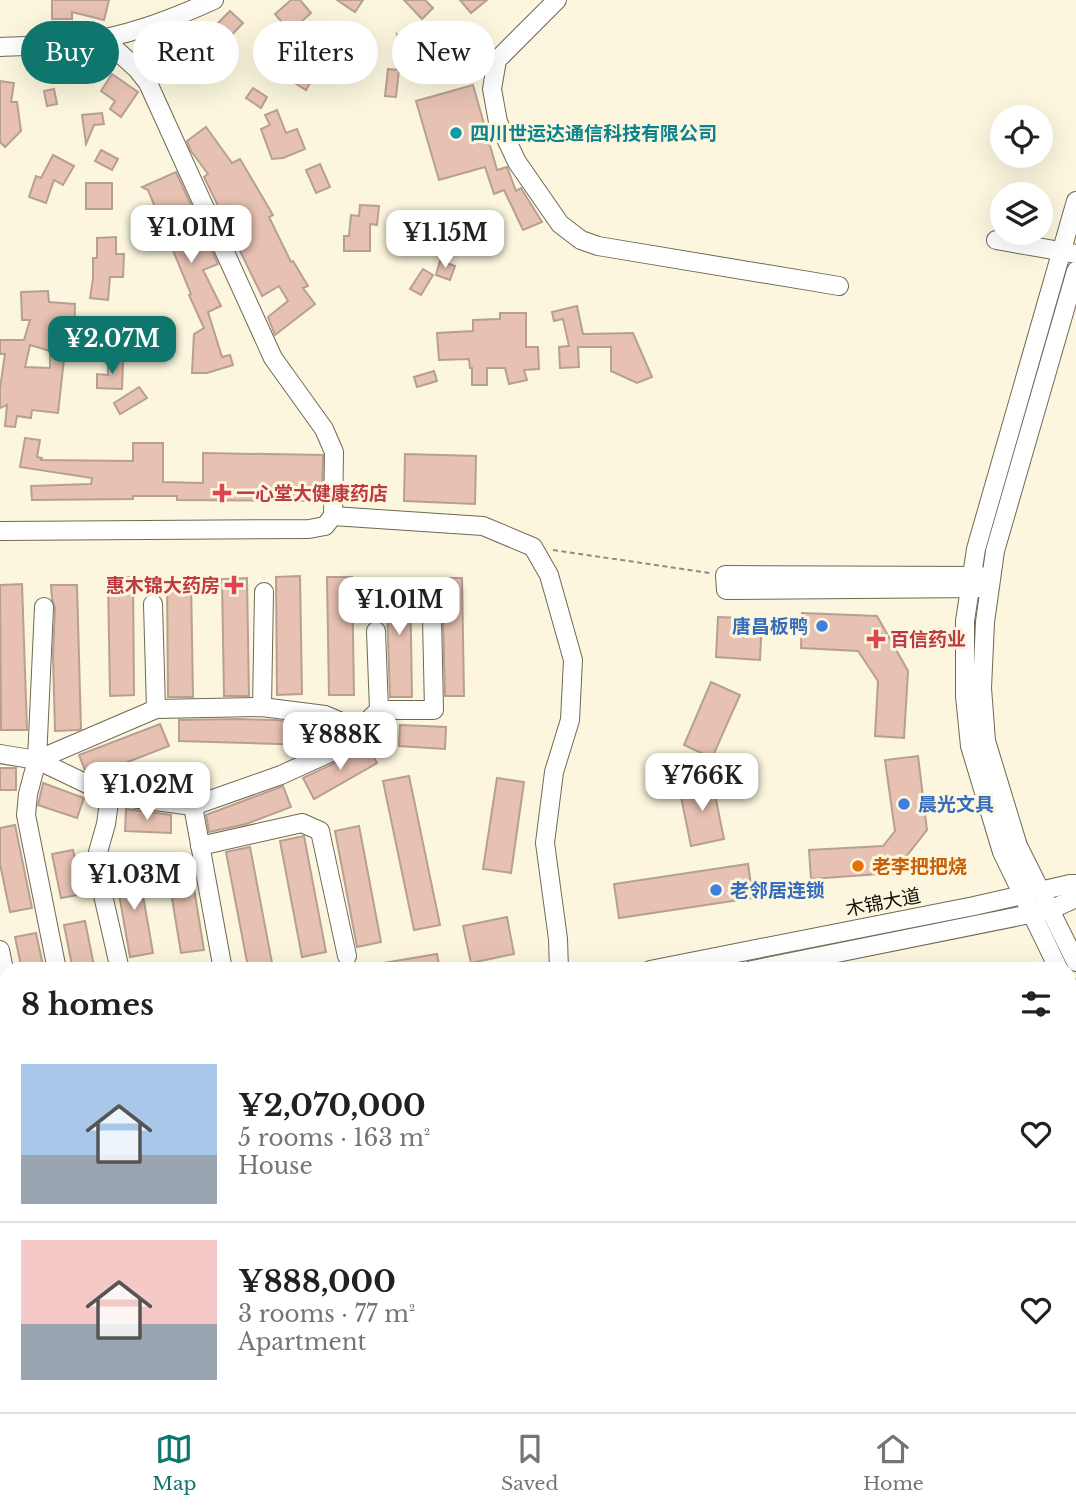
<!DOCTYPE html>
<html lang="en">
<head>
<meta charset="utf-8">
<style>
	:root { --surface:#fff; --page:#f6f6f6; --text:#202124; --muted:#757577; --line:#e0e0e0; --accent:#0f766e }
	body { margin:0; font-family:"Libre Baskerville","Noto Sans SC",serif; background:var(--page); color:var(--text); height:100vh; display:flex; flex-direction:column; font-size:26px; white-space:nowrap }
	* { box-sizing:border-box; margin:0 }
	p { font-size:23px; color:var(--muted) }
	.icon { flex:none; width:38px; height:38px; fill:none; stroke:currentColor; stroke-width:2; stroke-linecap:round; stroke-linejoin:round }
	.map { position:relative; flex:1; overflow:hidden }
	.sheet { position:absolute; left:0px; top:962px; width:1076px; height:450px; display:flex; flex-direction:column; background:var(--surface); border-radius:21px 21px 0 0; box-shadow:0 7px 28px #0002 }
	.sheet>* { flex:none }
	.top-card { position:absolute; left:21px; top:21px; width:700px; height:63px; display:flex; gap:14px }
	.controls { position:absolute; left:990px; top:105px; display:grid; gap:14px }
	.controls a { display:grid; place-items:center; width:63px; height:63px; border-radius:50%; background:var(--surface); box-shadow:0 7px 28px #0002; font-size:35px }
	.price { position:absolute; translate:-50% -60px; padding:0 16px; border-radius:14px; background:#fff; color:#222; font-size:23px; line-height:46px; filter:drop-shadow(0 2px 4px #0008) }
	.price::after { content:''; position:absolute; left:50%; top:42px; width:21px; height:16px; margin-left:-10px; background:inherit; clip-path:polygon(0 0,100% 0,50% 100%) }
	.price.on { background:var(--accent); color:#fff }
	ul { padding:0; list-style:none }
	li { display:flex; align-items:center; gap:21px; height:175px; padding:0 21px }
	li+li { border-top:2px solid var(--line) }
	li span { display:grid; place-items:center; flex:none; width:196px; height:140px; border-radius:0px; color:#555 }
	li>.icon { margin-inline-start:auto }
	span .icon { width:84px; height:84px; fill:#fffc; stroke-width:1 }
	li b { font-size:30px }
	h2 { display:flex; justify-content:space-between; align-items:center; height:84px; padding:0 21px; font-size:30px }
	.pill { padding:0 24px; border-radius:32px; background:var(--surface); box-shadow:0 7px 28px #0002; font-size:24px; line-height:63px }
	.pill.on { background:var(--accent); color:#fff }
	.dock { display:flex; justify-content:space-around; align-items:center; height:98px; border-top:2px solid var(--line); background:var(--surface); font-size:19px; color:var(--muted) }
	.dock a { display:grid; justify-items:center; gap:4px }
	.dock .on { color:var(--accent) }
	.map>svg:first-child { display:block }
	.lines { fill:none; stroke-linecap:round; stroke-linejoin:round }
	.canal { stroke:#8ebbbf; stroke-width:12 }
	.building { fill:#e7c2b2; stroke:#b79f94; stroke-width:2; fill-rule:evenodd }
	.minor-casing { stroke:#6f6954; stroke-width:20 }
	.path { stroke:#918d7c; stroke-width:2; stroke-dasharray:5 3.5; stroke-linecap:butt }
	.minor { stroke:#fff; stroke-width:18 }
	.culture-dot { fill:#0f9aa8; stroke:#fbf6dd; stroke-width:2.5 }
	.health-dot { fill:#e0444e; stroke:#fbf6dd; stroke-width:2.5 }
	.shop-dot { fill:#3f7fe0; stroke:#fbf6dd; stroke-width:2.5 }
	.food-dot { fill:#e8710a; stroke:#fbf6dd; stroke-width:2.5 }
	.labels { text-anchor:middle; stroke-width:6; stroke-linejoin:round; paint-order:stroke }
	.culture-label { font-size:19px; font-weight:bold; fill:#0d838f; stroke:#fbf6dd; text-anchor:start }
	.health-label { font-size:19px; font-weight:bold; fill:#be3a42; stroke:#fbf6dd; text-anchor:start }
	.shop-label { font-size:19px; font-weight:bold; fill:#366cbe; stroke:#fbf6dd; text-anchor:start }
	.food-label { font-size:19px; font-weight:bold; fill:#c56008; stroke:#fbf6dd; text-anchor:start }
	.street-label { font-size:19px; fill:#100e06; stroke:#fbf6dd }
</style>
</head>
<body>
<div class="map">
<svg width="1076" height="1412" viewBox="0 0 1076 1412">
	<rect width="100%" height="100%" fill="#fbf6dd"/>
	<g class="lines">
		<g class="canal">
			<polyline points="396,1405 408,1412"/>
			<polyline points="349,1412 357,1405"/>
		</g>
	</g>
	<g class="building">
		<polygon points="52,0 109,0 104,20 72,12 72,19 52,19"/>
		<polygon points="291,0 300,0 311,13 290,32 275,14"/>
		<polygon points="337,0 363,0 355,12"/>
		<polygon points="404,0 425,0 433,8 422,19"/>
		<polygon points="460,0 487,0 471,13"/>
		<polygon points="230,11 243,23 224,43 219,38 210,53 199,47 204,37"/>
		<polygon points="397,34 455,68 448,80 402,52"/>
		<polygon points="169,40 188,47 177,74 159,67"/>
		<polygon points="89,59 90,71 56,75 47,64"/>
		<polygon points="289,59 315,74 306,90 280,74"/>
		<polygon points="388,69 399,70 396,97 385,96"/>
		<polygon points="112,74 138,92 121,117 110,109 115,101 101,91"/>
		<polygon points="0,81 14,83 11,102 17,102 21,131 5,147 0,142"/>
		<polygon points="473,85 497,170 507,167 516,191 521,188 542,222 523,230 504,190 494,194 485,167 439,180 416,101"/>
		<polygon points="253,88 267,97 261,108 246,98"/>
		<polygon points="54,89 57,104 47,106 44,91"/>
		<polygon points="277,110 286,133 297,129 305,149 283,158 272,159 261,129 270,125 265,115"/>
		<polygon points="102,113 104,124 94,125 86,144 82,115"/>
		<polygon points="206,127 232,163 240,159 273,215 269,217 291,262 293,261 308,286 303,288 315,304 275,335 268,317 288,301 279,286 262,296 204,177 208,174 191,151 187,141"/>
		<polygon points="101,150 118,159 112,170 95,161"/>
		<polygon points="53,155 74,166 63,185 54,180 46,203 29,197 36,176 41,178"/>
		<polygon points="320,164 330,187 316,193 306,170"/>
		<polygon points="176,172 218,264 203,270 221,306 208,312 222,357 230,355 233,365 207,373 192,373 194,334 204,328 189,295 191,294 148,190 142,187"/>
		<rect x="86" y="183" width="26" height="26"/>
		<polygon points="360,205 379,206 377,225 370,224 370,251 344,251 344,236 349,236 351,215 359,216"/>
		<polygon points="116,237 116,254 124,254 123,277 110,277 108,300 90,298 93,279 93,258 97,258 97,238"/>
		<polygon points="440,261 455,266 450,280 436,275"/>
		<polygon points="423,269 433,275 421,295 410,289"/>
		<path d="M48,291l1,11 26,2 -1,37h-3v18h-7l-6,54 -26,-3 -1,8 -14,-2 -2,11 -10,-1 2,-21 -7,3v-20l5,-34h-5v-14h24l6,-20h-8l-1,-28zM30,345l20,6v17l-25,-1z"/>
		<polygon points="577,306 583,334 633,333 652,377 637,383 611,371 611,347 578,347 579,367 560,368 559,347 569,346 563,319 554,321 552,312"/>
		<polygon points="500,313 526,313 526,347 538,347 539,369 524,370 527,380 509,384 505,368 487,368 487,385 472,385 472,368 470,368 469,359 439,360 437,333 473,331 473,320 500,319"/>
		<polygon points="108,360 123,360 122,389 97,388 97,374 108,375"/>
		<polygon points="434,371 437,381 417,387 414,377"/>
		<polygon points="139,387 147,398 120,414 114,403"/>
		<polygon points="25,438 40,440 37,457 42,458 41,460 133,461 133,443 163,443 163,482 203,483 203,453 323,455 322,501 177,500 177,496 133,496 133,499 32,500 31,486 91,484 92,478 20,467"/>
		<polygon points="405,454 476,456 475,504 404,501"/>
		<polygon points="300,576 302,694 277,695 276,577"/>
		<polygon points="133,577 134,695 110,696 108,578"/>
		<polygon points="327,577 352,577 354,695 329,695"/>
		<polygon points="247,578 249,696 224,696 222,579"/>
		<polygon points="437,578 462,578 464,696 445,696 443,618 438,608"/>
		<polygon points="167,579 191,579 193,697 168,697"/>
		<polygon points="386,579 410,579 412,697 390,697"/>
		<polygon points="22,584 27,730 1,730 0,585"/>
		<polygon points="51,585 77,585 81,729 78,730 55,731 53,655 55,608 52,599"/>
		<polygon points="802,613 877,616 908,671 904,738 875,736 878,681 858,651 801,648"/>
		<polygon points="718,617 762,619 760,660 716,657"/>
		<polygon points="711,682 740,695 712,758 684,745"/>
		<polygon points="237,719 275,720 314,725 313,745 179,741 179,720"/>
		<polygon points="160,724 169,746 94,775 85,770 79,755"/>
		<polygon points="400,725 446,727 445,749 399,746"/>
		<polygon points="366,743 377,763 314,799 303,778 343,759"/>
		<polygon points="918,756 927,830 893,873 811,879 809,850 883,846 895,831 885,760"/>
		<rect x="0" y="768" width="16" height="22"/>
		<polygon points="409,776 440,925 414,930 383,781"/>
		<polygon points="497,778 524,782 511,873 483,869"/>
		<polygon points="712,780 724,839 691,846 679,787"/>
		<polygon points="43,783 84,798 77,818 38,805"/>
		<polygon points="283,786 291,807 246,824 209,832 206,815"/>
		<polygon points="126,809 171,815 171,833 125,831"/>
		<polygon points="15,825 32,908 10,912 0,864 0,828"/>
		<polygon points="359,826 381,942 357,947 335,831"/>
		<polygon points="304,836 326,952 302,957 280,841"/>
		<polygon points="250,847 272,963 248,967 226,852"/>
		<polygon points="73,850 83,894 61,898 52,854"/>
		<polygon points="190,864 204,950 181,953 167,868"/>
		<polygon points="748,864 753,898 619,918 614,884"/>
		<polygon points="138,867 153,953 130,957 115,871"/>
		<polygon points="507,917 514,954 471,963 463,926"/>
		<polygon points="85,921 94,966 73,970 64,925"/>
		<polygon points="36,933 44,970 22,970 15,937"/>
		<polygon points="437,954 440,970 378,970 377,964"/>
	</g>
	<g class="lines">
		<g class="minor-casing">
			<g id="minor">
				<polyline points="557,0 497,60 492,89 498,122 517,162 560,224 581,240 598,246 839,286"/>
				<path d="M0,47c25,-1 51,-1 76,-4 49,-6 94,-23 138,-43"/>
				<polyline points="996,240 1076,254"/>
				<polyline points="1076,271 995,551 985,622 982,688 986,741 1018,846 1076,962"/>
				<polyline points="333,516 483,526 533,547 549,575 573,660 570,720 554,772 545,843 558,939 559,970"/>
				<polyline points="0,531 309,529 325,526 333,516 334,452 324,429 273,358 148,83 137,69 103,38"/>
				<polyline points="981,576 725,575 726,590 981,588"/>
				<polyline points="153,604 156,709"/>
				<polyline points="44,607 37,760 156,709 262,707 325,715 358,729"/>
				<polyline points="376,631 379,710"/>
				<polyline points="262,707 264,592"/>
				<polyline points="0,754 37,760 110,795 193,806 281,775 338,749 379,710 434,710 432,618"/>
				<polyline points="37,760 28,794 26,815 57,970"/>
				<polyline points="110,795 106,824 98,852 100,882 120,970"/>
				<polyline points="193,806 223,970"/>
				<polyline points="200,846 302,823 320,831 347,956"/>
				<polyline points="0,950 7,985"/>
				<polyline points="650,970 974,906 1070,884 1076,884"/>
				<polyline points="752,970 1050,910 1076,898"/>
				<polyline points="1059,970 1002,852 970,746 965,696 965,621 976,549 1076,201"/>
				<polyline points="1069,986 1076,998"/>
				<polyline points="0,1006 7,1005"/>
				<polyline points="0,1110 7,1108"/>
				<polyline points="0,1135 7,1134"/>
				<polyline points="0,1323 7,1337"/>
				<polyline points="0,1360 7,1374"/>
				<polyline points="23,1405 26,1412"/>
				<polyline points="41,1405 44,1412"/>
				<polyline points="727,1405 728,1408"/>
			</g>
		</g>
		<polyline class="path" points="553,550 710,573"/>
		<use href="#minor" class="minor"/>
	</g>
	<circle class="culture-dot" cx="456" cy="133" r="7"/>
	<g class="health-dot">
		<path d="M218.5 482.5h7v7h7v7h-7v7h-7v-7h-7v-7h7z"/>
		<path d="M230.5 574.5h7v7h7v7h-7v7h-7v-7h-7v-7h7z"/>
		<path d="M872.5 628.5h7v7h7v7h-7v7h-7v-7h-7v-7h7z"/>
	</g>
	<g class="shop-dot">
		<circle cx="822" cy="626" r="7"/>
		<circle cx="904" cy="804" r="7"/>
		<circle cx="716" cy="890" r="7"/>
	</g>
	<circle class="food-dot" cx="858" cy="866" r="7"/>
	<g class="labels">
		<g class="culture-label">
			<text x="470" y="140">四川世运达通信科技有限公司</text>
		</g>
		<g class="health-label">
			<text x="236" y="500">一心堂大健康药店</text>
			<text x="220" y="592" text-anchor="end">惠木锦大药房</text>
			<text x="890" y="646">百信药业</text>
		</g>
		<g class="shop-label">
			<text x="808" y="633" text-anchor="end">唐昌板鸭</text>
			<text x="918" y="811">晨光文具</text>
			<text x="730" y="897">老邻居连锁</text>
		</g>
		<g class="food-label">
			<text x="872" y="873">老李把把烧</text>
		</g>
		<g class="street-label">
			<text transform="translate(883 902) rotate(-11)" y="7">木锦大道</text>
		</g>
	</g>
</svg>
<div class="controls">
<a><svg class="icon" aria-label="locate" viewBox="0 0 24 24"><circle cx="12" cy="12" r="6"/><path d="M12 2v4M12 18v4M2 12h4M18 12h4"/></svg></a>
<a><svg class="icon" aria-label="layers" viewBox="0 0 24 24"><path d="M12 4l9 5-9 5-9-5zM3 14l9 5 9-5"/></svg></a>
</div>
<b class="price" style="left:191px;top:265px">¥1.01M</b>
<b class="price" style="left:445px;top:270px">¥1.15M</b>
<b class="price on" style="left:112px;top:376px">¥2.07M</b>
<b class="price" style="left:399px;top:637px">¥1.01M</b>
<b class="price" style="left:340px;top:772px">¥888K</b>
<b class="price" style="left:702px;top:813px">¥766K</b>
<b class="price" style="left:147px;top:822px">¥1.02M</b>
<b class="price" style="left:134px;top:912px">¥1.03M</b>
<div class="top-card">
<a class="pill on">Buy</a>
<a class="pill">Rent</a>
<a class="pill">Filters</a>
<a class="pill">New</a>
</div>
<section class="sheet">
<h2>8 homes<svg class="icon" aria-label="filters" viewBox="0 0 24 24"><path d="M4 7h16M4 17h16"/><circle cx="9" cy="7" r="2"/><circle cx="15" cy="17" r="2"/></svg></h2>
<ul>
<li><span style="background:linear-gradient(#a9c7e8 65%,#9aa5b1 0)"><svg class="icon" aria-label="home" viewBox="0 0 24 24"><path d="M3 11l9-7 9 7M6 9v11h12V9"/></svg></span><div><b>¥2,070,000</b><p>5 rooms · 163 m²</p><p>House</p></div><svg class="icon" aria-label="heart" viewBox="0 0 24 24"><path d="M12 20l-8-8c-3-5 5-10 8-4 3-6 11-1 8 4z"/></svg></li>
<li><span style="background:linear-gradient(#f6c9c9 60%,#9aa5b1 0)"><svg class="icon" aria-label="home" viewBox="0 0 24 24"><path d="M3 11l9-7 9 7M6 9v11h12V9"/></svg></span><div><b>¥888,000</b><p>3 rooms · 77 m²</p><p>Apartment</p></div><svg class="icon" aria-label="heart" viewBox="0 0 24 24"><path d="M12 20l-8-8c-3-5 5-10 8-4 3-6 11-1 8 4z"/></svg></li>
</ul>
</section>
</div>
<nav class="dock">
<a class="on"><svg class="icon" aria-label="map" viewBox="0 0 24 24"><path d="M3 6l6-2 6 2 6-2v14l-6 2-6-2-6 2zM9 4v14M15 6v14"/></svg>Map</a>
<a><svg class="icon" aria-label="saved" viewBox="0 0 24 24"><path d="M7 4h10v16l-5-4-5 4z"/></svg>Saved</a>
<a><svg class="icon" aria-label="home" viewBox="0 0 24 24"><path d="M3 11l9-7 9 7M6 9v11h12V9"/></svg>Home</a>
</nav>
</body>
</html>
